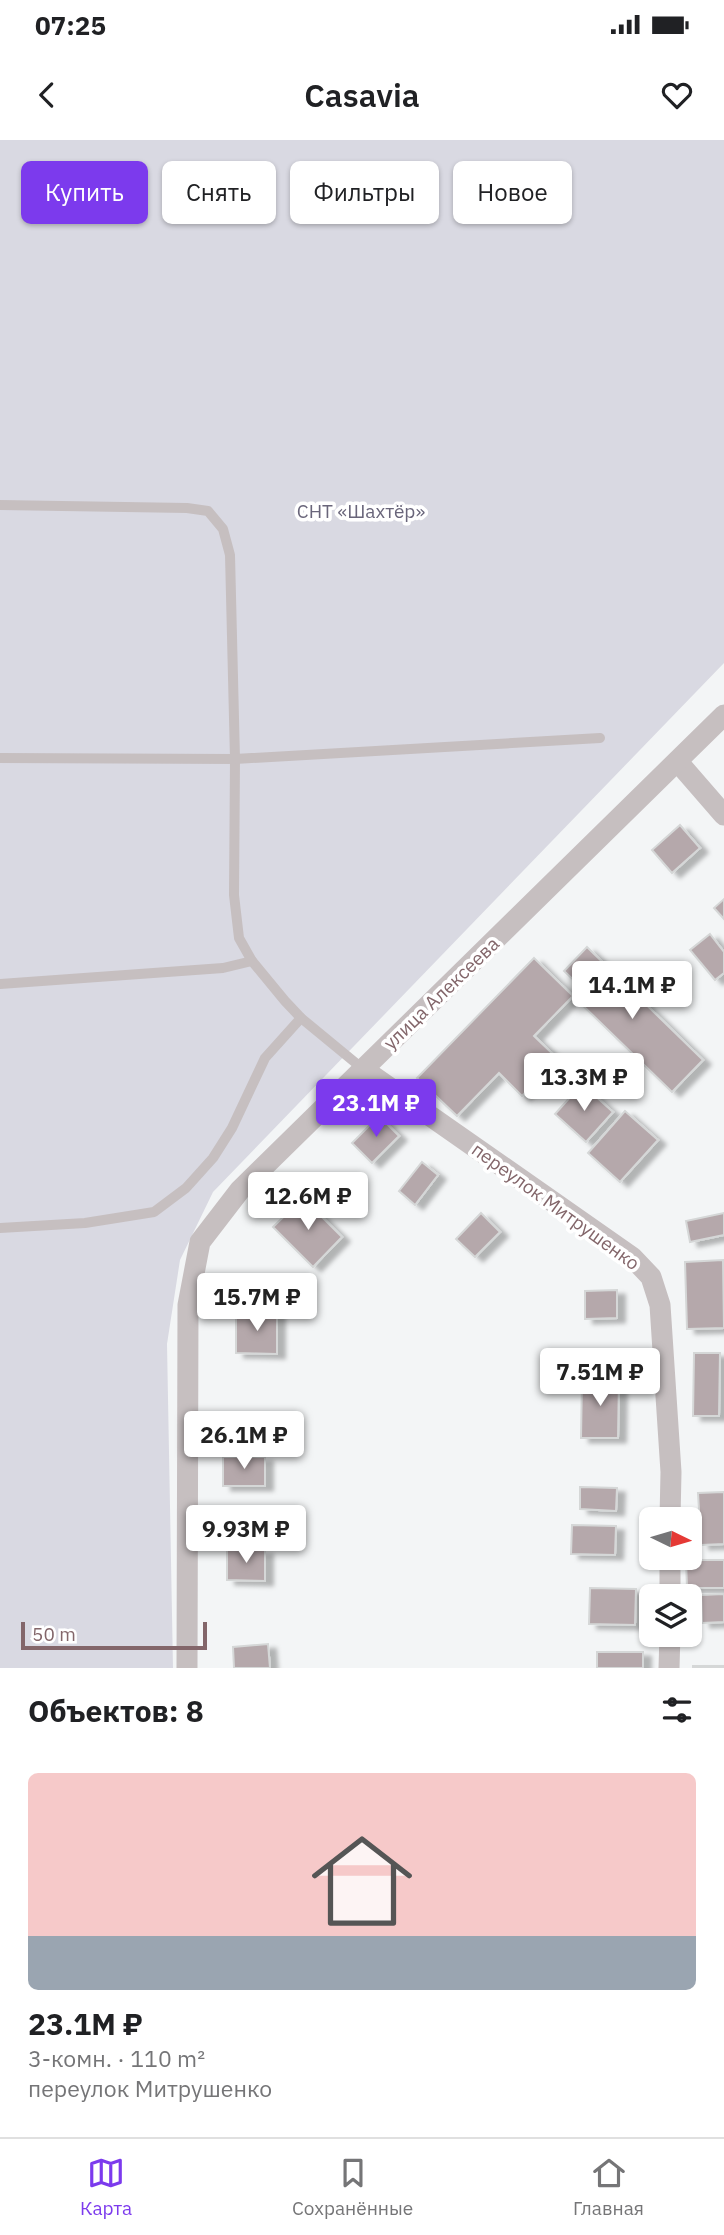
<!DOCTYPE html>
<html lang="ru">
<head>
<meta charset="utf-8">
<style>
	:root { --surface:#fff; --page:#f6f6f6; --text:#202124; --muted:#757577; --line:#e0e0e0; --accent:#7c3aed }
	body { margin:0; font-family:"IBM Plex Sans",sans-serif; background:var(--page); color:var(--text); height:100vh; display:flex; flex-direction:column; font-size:26px; white-space:nowrap }
	* { box-sizing:border-box; margin:0 }
	p { font-size:23px; color:var(--muted) }
	.icon { flex:none; width:38px; height:38px; fill:none; stroke:currentColor; stroke-width:2; stroke-linecap:round; stroke-linejoin:round }
	.map { position:relative; height:1528px; overflow:hidden }
	.details { display:flex; flex-direction:column; background:var(--surface); flex:1 }
	.details>* { flex:none }
	.hud { position:absolute; left:21px; top:21px; width:682px; height:63px; display:flex; gap:14px }
	.needle { width:46px; rotate:95deg }
	.buttons { position:absolute; left:639px; top:1367px; display:grid; gap:14px }
	.buttons a { display:grid; place-items:center; width:63px; height:63px; border-radius:10px; background:var(--surface); box-shadow:0 2px 5px #0004; font-size:35px }
	.scale { position:absolute; left:21px; bottom:18px; width:186px; box-sizing:border-box; padding-left:7px; border:4px solid #83666a; border-top:0; font-size:19px; line-height:24px; white-space:nowrap; color:#83666a; -webkit-text-stroke:5px #fff; paint-order:stroke }
	.price { position:absolute; translate:-50% -60px; padding:0 16px; border-radius:7px; background:#fff; color:#222; font-size:23px; line-height:46px; filter:drop-shadow(0 2px 4px #0008) }
	.price::after { content:''; position:absolute; left:50%; top:42px; width:21px; height:16px; margin-left:-10px; background:inherit; clip-path:polygon(0 0,100% 0,50% 100%) }
	.price.on { background:var(--accent); color:#fff }
	ul { padding:0; list-style:none }
	li { display:grid; align-content:center; gap:14px; height:371px; padding:0 28px }
	li span { display:grid; place-items:center; height:217px; border-radius:10px; color:#555 }
	li>.icon { margin-inline-start:auto }
	span .icon { width:126px; height:126px; fill:#fffc; stroke-width:1 }
	li b { font-size:30px }
	h2 { display:flex; justify-content:space-between; align-items:center; height:84px; padding:0 28px; font-size:30px }
	.pill { padding:0 24px; border-radius:10px; background:var(--surface); box-shadow:0 2px 5px #0004; font-size:24px; line-height:63px }
	.pill.on { background:var(--accent); color:#fff }
	.status { display:flex; justify-content:space-between; align-items:center; height:49px; padding:0 35px; background:var(--surface); direction:ltr }
	.status svg { height:19px; fill:currentColor }
	header { display:flex; justify-content:space-between; align-items:center; height:91px; padding:0 28px; background:var(--surface); font-size:32px; font-weight:600 }
	.tab-bar { display:flex; justify-content:space-around; align-items:center; height:98px; border-top:2px solid var(--line); background:var(--surface); font-size:19px; color:var(--muted) }
	.tab-bar a { display:grid; justify-items:center; gap:4px }
	.tab-bar .on { color:var(--accent) }
	.map>svg:first-child { display:block }
	.green { fill:#d9d9e2 }
	.building { fill:#b5a8ab; stroke:#d5d7d7; stroke-width:2; filter:url(#shadow) }
	.lines { fill:none; stroke-linecap:round; stroke-linejoin:round }
	.lane { stroke:#c6bfc0; stroke-width:10 }
	.street { stroke:#c6bfc0; stroke-width:21 }
	.labels { text-anchor:middle; stroke-width:7; stroke-linejoin:round; paint-order:stroke }
	.park-label { font-size:19px; fill:#69657a; stroke:#fff }
	.street-label { font-size:19px; fill:#83666a; stroke:#fff }
</style>
</head>
<body>
<div class="status"><b>07:25</b><svg viewBox="0 0 49 12"><path d="M0 12V9h3v3zM5 12V6h3v6zM10 12V3h3v9zM15 12V0h3v12zM26 1h20v11H26zM47 4h2v5h-2z"/></svg></div>
<header><svg class="icon" aria-label="back" viewBox="0 0 24 24"><path d="M15 5l-7 7 7 7"/></svg>Casavia<svg class="icon" aria-label="heart" viewBox="0 0 24 24"><path d="M12 20l-8-8c-3-5 5-10 8-4 3-6 11-1 8 4z"/></svg></header>
<div class="map">
<svg width="724" height="1528" viewBox="0 0 724 1528">
	<defs>
		<filter id="shadow"><feDropShadow dx="8" dy="4.5" stdDeviation="2" flood-color="#0004"/></filter>
	</defs>
	<rect width="100%" height="100%" fill="#f3f5f6"/>
	<polygon class="green" points="0,0 724,0 724,523 213,1052 180,1120 167,1204 173,1528 0,1528"/>
	<g class="building">
		<polygon points="680,685 700,708 672,733 652,710"/>
		<polygon points="724,759 724,779 714,768"/>
		<polygon points="710,794 724,812 724,833 715,840 690,810"/>
		<polygon points="587,807 703,920 672,952 573,856 581,847 564,831"/>
		<polygon points="534,818 573,856 534,896 558,919 522,956 499,933 457,976 417,938"/>
		<polygon points="582,944 613,972 586,1002 555,974"/>
		<polygon points="625,971 658,1000 620,1042 588,1013"/>
		<polygon points="379,976 399,996 372,1023 352,1003"/>
		<polygon points="422,1022 438,1035 415,1065 399,1051"/>
		<polygon points="303,1058 342,1097 313,1127 273,1087"/>
		<polygon points="481,1073 500,1092 475,1117 456,1099"/>
		<polygon points="724,1073 724,1095 690,1102 686,1081"/>
		<polygon points="723,1120 724,1188 687,1189 685,1122"/>
		<polygon points="617,1150 617,1178 585,1179 585,1151"/>
		<polygon points="236,1172 277,1172 277,1214 236,1213"/>
		<polygon points="694,1213 720,1213 719,1276 693,1276"/>
		<polygon points="582,1239 619,1239 618,1298 581,1298"/>
		<rect x="223" y="1317" width="42" height="29"/>
		<polygon points="580,1347 617,1348 616,1371 580,1369"/>
		<polygon points="724,1352 724,1404 701,1405 698,1353"/>
		<polygon points="572,1385 616,1386 615,1415 571,1414"/>
		<polygon points="227,1410 265,1410 265,1441 227,1440"/>
		<polygon points="686,1420 724,1420 724,1448 687,1448"/>
		<polygon points="590,1448 636,1449 635,1485 589,1484"/>
		<polygon points="724,1454 724,1482 702,1483 701,1455"/>
		<polygon points="268,1504 270,1528 234,1528 233,1507"/>
		<rect x="597" y="1512" width="46" height="16"/>
		<rect x="693" y="1526" width="31" height="2"/>
	</g>
	<g class="lines">
		<g class="lane">
			<polyline points="0,365 187,368 208,371 223,389 230,415 235,619 234,755 239,798 252,821 285,861 301,878 363,929"/>
			<polyline points="0,618 235,619 600,598"/>
			<polyline points="0,844 223,828 252,821"/>
			<polyline points="0,1088 85,1083 154,1072 186,1048 213,1018 232,988 265,918 301,878"/>
		</g>
		<g class="street">
			<polyline points="678,622 724,675"/>
			<polyline points="363,929 632,1117 651,1137 660,1165 671,1332 670,1379"/>
			<polyline points="670,1456 670,1418"/>
			<polyline points="187,1528 188,1165 200,1102 240,1050 724,575"/>
			<polyline points="669,1528 670,1494"/>
		</g>
	</g>
	<g class="labels">
		<g class="park-label">
			<text x="361" y="378">СНТ «Шахтёр»</text>
		</g>
		<g class="street-label">
			<text transform="translate(441 853) rotate(-44)" y="7">улица Алексеева</text>
			<text transform="translate(556 1066) rotate(36)" y="7">переулок Митрушенко</text>
		</g>
	</g>
</svg>
<div class="buttons">
<a><svg class="needle" viewBox="-14 -14 28 28"><path d="M0-13l5 13h-10z" fill="#e53935"/><path d="M0 13l5-13h-10z" fill="#757577"/></svg></a>
<a><svg class="icon" aria-label="layers" viewBox="0 0 24 24"><path d="M12 4l9 5-9 5-9-5zM3 14l9 5 9-5"/></svg></a>
</div>
<div class="scale">50 m</div>
<b class="price" style="left:632px;top:881px">14.1M ₽</b>
<b class="price" style="left:584px;top:973px">13.3M ₽</b>
<b class="price on" style="left:376px;top:999px">23.1M ₽</b>
<b class="price" style="left:308px;top:1092px">12.6M ₽</b>
<b class="price" style="left:257px;top:1193px">15.7M ₽</b>
<b class="price" style="left:600px;top:1268px">7.51M ₽</b>
<b class="price" style="left:244px;top:1331px">26.1M ₽</b>
<b class="price" style="left:246px;top:1425px">9.93M ₽</b>
<div class="hud">
<a class="pill on">Купить</a>
<a class="pill">Снять</a>
<a class="pill">Фильтры</a>
<a class="pill">Новое</a>
</div>
</div>
<section class="details">
<h2>Объектов: 8<svg class="icon" aria-label="filters" viewBox="0 0 24 24"><path d="M4 7h16M4 17h16"/><circle cx="9" cy="7" r="2"/><circle cx="15" cy="17" r="2"/></svg></h2>
<ul>
<li><span style="background:linear-gradient(#f6c9c9 75%,#9aa5b1 0)"><svg class="icon" aria-label="home" viewBox="0 0 24 24"><path d="M3 11l9-7 9 7M6 9v11h12V9"/></svg></span><div><b>23.1M ₽</b><p>3-комн. · 110 m²</p><p>переулок Митрушенко</p></div></li>
</ul>
</section>
<nav class="tab-bar">
<a class="on"><svg class="icon" aria-label="map" viewBox="0 0 24 24"><path d="M3 6l6-2 6 2 6-2v14l-6 2-6-2-6 2zM9 4v14M15 6v14"/></svg>Карта</a>
<a><svg class="icon" aria-label="saved" viewBox="0 0 24 24"><path d="M7 4h10v16l-5-4-5 4z"/></svg>Сохранённые</a>
<a><svg class="icon" aria-label="home" viewBox="0 0 24 24"><path d="M3 11l9-7 9 7M6 9v11h12V9"/></svg>Главная</a>
</nav>
</body>
</html>
